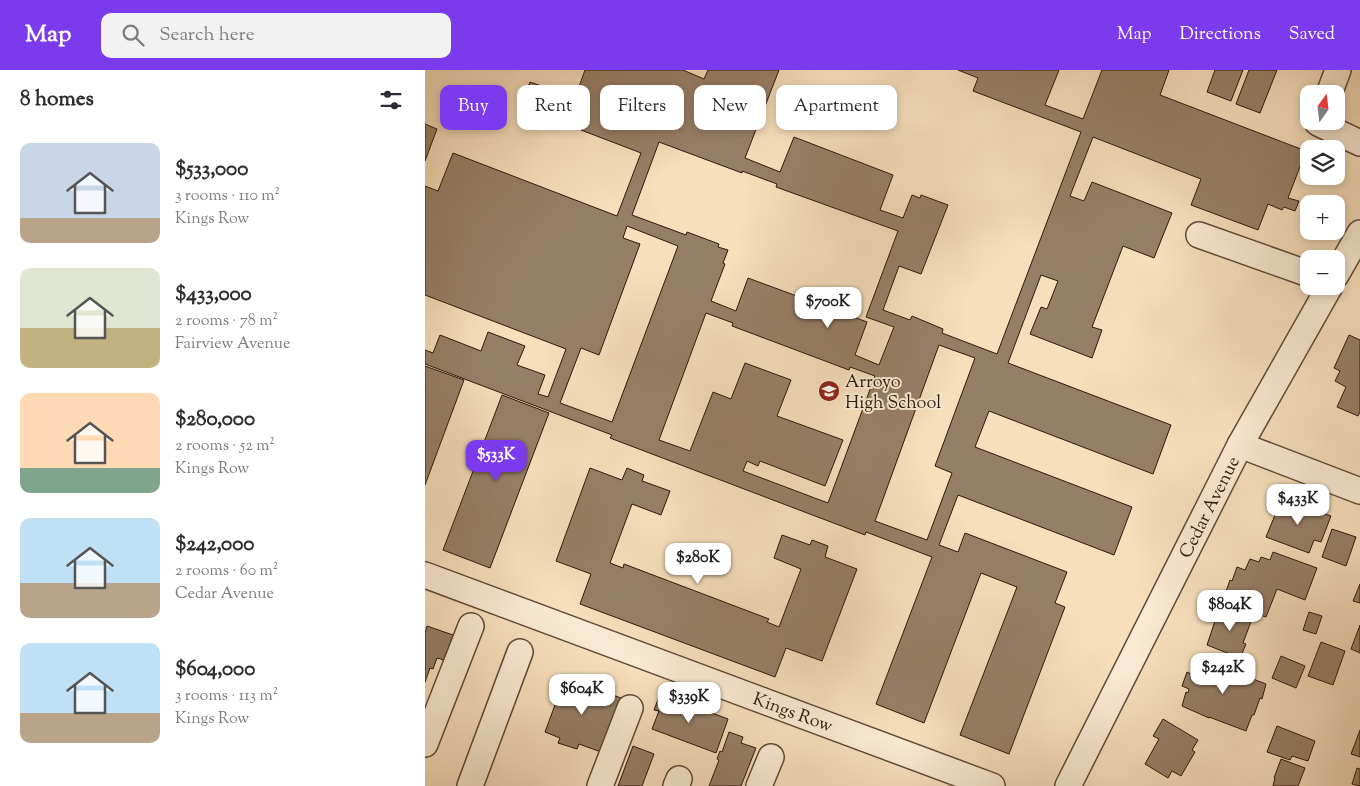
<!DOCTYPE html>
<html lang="en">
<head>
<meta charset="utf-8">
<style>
	:root { --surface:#fff; --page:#f2f2f3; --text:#2b2b33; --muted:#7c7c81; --accent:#7c3aed }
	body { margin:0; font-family:"Sorts Mill Goudy",serif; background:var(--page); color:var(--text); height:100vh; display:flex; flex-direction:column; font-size:19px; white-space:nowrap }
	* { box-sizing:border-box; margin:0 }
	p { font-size:16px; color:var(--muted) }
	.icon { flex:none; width:28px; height:28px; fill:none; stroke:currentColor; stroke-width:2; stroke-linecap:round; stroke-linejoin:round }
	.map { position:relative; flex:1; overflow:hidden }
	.drawer { display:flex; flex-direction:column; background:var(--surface); width:425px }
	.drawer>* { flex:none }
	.top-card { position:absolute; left:15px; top:15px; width:475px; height:45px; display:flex; gap:10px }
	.needle { width:32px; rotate:14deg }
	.fabs { position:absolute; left:875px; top:15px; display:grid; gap:10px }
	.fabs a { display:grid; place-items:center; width:45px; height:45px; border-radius:10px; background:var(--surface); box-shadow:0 2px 8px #0003; font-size:25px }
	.price { position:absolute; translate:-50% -42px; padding:0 11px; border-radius:10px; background:#fff; color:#222; font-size:16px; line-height:32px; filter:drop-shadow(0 1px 2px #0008) }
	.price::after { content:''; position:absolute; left:50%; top:30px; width:15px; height:11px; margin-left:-8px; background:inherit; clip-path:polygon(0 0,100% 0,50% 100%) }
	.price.on { background:var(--accent); color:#fff }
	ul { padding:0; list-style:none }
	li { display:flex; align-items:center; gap:15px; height:125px; padding:0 20px }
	li span { display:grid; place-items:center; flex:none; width:140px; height:100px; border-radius:10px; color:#555 }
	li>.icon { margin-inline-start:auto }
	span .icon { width:60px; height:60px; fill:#fffc; stroke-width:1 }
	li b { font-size:21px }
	h2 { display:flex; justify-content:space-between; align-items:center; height:60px; padding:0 20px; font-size:21px }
	.tag { padding:0 18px; border-radius:10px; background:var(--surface); box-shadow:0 2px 8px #0003; font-size:18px; line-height:45px }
	.tag.on { background:var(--accent); color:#fff }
	header { display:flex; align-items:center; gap:30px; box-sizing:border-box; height:70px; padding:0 25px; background:var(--accent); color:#fff }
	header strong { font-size:24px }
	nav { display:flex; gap:28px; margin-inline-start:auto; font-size:18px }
	.search { width:350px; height:45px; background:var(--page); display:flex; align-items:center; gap:12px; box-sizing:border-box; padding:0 18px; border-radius:10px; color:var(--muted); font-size:19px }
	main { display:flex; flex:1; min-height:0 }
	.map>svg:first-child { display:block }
	.building { fill:#977f67; stroke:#2e170a; fill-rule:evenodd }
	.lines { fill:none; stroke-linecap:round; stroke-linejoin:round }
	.minor-casing { stroke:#604936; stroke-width:28 }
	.minor { stroke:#faead3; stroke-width:25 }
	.labels { text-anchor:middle; stroke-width:4; stroke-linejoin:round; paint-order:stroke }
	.poi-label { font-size:18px; fill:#2e170a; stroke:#faead3; text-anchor:start }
	.street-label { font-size:18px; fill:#2e170a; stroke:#faead3 }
</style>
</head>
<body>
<header>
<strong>Map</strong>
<div class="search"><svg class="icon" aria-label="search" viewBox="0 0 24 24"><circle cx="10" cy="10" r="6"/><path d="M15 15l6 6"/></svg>Search here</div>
<nav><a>Map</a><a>Directions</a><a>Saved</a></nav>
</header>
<main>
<section class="drawer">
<h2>8 homes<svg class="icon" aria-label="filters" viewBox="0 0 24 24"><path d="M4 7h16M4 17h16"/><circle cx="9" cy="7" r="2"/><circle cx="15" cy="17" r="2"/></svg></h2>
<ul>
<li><span style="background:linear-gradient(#c9d6e8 75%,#b9a48a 0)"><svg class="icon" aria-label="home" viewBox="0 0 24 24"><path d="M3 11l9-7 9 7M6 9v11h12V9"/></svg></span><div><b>$533,000</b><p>3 rooms · 110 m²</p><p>Kings Row</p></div></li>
<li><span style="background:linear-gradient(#dfe7d0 60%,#c2b280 0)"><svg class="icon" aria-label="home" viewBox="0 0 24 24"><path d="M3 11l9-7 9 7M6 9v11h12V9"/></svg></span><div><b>$433,000</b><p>2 rooms · 78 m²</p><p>Fairview Avenue</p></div></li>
<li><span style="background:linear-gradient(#ffd9b3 75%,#7fa58c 0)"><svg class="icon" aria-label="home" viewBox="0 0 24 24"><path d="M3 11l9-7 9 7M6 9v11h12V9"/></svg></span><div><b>$280,000</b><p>2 rooms · 52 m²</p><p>Kings Row</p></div></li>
<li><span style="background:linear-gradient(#bfe0f5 65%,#b9a48a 0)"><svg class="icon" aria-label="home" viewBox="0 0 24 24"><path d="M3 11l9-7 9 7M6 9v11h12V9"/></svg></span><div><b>$242,000</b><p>2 rooms · 60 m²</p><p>Cedar Avenue</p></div></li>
<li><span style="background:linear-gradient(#bfe0f5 70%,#b9a48a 0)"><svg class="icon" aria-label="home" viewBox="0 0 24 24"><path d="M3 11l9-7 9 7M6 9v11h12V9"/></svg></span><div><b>$604,000</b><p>3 rooms · 113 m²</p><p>Kings Row</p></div></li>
</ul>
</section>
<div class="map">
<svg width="935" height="716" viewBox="0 0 935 716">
	<rect width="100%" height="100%" fill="#f7dfbc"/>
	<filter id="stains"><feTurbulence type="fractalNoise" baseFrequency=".004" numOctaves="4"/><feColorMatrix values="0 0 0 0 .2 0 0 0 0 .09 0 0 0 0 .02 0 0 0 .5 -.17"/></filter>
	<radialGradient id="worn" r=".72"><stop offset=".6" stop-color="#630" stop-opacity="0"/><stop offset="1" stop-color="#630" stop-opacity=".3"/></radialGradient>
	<g class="building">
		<path d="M160,0h98l21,9 4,-9h71l-34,88 35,14 14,-35 99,38 -13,35 23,8 9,-23 8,3 1,-3 27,10 -27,69 -22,-8 -16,44 27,10 2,-4 31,13 -1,4 55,21 84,-222 -108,-41 5,-13 -20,-8h101l-14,35 38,14 19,-49h67l-9,25 146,56 -18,47 11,3 -4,10 -11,-4 -2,3 -14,-6 -10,26 -67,-25 10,-26 -108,-42 -23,59 14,5 8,-19 80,31 -18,45 -31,-12 -31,81 10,3 -10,28 -62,-24 11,-27 6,2 11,-28 -17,-6 -33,88 163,62 -18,49 -164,-63 -14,36 157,60 -18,48 -156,-60 -19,50 19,7 7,-19 102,39 -12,31 10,4 -56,147 -49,-19 57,-148 -36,-14 -57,150 -48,-19 56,-147 -66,-25 -1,3 -255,-97 2,-3 -187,-71v-14l8,3 7,-18 41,16 7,-19 37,14 -8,19 28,10 -7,19 10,3 18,-48 -141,-54v-109l13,5 15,-38 164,63 24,-63 -60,-23 3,-6 -62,-23 8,-19 20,7 1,-3 25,9zM234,72l83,31v-2l35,13 -1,3 122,44 -32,86 28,10 -15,38 -24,-10 12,-33 -119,-44 -12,33 -25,-10 14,-37 -2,-1 5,-13 -10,-3 1,-3 -32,-12 -1,3 -54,-20zM202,156l51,20 -66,176 -52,-19 21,-55 18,7 41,-111 -17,-6zM281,243l27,10 -1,3 117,44 1,-3 25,9 -47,127 -85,-32 4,-10 11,5 2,-5 65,25 18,-46 -66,-24 14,-36 -46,-17 -14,36 -18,-7 -23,59 -31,-11zM514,275l36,13 -40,108 17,7 -25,67 -52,-19z"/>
		<polygon points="790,0 818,0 806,31 782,22"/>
		<polygon points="824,0 852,0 835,43 811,34"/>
		<polygon points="0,54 12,59 0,91"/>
		<polygon points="924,265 935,270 935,342 933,346 912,337 921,317 910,311 915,301 909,298"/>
		<polygon points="0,296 39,310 0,415"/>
		<polygon points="77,325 124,343 65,498 18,480"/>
		<polygon points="165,398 197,410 202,398 219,405 217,411 245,421 236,445 207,434 185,493 198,498 199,494 344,549 342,552 354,557 376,499 349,488 357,465 385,475 387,470 403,476 400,487 432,499 397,591 361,578 350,607 155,534 166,504 131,491"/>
		<polygon points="857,428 906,446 896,472 889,470 884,483 841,467"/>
		<polygon points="907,459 931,467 921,496 897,487"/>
		<polygon points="848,482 892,498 880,530 852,519 841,547 797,533 805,510 807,511 812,497 820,500 825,489 834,492 836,487 845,490"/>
		<polygon points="935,514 935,533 928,531"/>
		<polygon points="795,536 827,549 818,573 821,574 815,588 782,575"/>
		<polygon points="884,542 897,546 891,564 878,560"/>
		<polygon points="935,555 935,583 926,579"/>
		<polygon points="2,556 28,565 19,590 12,588 8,599 5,598 0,612 0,563"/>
		<polygon points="896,572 920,581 908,615 883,606"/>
		<polygon points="856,586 880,596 871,618 847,608"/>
		<polygon points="771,591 801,603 802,599 841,614 837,629 835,628 829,645 827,645 821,661 784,647 784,648 757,636 761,622 763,623 764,619 757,616 762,602 766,604"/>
		<polygon points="140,608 196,628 176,682 154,674 152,679 133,673 135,668 120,662"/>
		<polygon points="239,625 303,649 291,683 227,659 234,641 229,640 234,627 238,629"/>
		<polygon points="738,649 773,670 767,680 770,682 756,706 747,701 743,708 720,694 734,669 728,666"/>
		<polygon points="852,656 890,671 883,691 867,686 865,690 842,682"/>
		<polygon points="935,660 935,687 926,684"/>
		<polygon points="304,662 318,667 316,673 331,678 316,716 284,716 294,690 292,689 295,681 297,682"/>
		<polygon points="208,676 229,684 217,716 193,716"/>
		<polygon points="856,689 880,698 873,716 848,716 850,708 849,708"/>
		<polygon points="932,698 935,699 935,716 927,714"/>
	</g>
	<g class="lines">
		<g class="minor-casing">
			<g id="minor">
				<polyline points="904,24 913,0"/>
				<polyline points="893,51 893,53 935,73"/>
				<polyline points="774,165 884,204"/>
				<polyline points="911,205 935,163"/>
				<polyline points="815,375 935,421"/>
				<polyline points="0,505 567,716"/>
				<polyline points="0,674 46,556"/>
				<polyline points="45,716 95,582"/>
				<polyline points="175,716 205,638"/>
				<polyline points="251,716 254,709"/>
				<polyline points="334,716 346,687"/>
				<polyline points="643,716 815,375 905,216"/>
			</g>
		</g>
		<use href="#minor" class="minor"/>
	</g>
	<defs>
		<g id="school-disc" transform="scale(1.125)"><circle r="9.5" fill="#8f2418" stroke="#faead3"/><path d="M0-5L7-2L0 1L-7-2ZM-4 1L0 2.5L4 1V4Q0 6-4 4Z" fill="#fff"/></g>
	</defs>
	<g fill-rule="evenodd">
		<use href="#school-disc" x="404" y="321"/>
	</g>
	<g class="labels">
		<g class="poi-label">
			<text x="420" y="317">Arroyo<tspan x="420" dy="21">High School</tspan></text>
		</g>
		<g class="street-label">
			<text transform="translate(784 437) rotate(-63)" y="6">Cedar Avenue</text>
			<text transform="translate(368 642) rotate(20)" y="6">Kings Row</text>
		</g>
	</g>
	<rect width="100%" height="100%" filter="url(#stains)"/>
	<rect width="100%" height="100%" fill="url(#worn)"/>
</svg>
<div class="fabs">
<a><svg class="needle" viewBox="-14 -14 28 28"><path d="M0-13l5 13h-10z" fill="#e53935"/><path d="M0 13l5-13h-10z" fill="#7c7c81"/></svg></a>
<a><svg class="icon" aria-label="layers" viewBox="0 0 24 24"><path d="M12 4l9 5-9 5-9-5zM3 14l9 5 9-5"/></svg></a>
<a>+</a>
<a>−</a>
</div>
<b class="price" style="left:403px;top:259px">$700K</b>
<b class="price on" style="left:71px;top:412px">$533K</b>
<b class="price" style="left:873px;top:456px">$433K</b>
<b class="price" style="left:273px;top:515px">$280K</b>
<b class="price" style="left:805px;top:562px">$804K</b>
<b class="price" style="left:798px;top:625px">$242K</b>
<b class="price" style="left:157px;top:646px">$604K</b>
<b class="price" style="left:264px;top:654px">$339K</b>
<div class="top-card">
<a class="tag on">Buy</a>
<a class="tag">Rent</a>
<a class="tag">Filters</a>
<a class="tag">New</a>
<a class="tag">Apartment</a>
</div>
</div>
</main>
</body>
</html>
